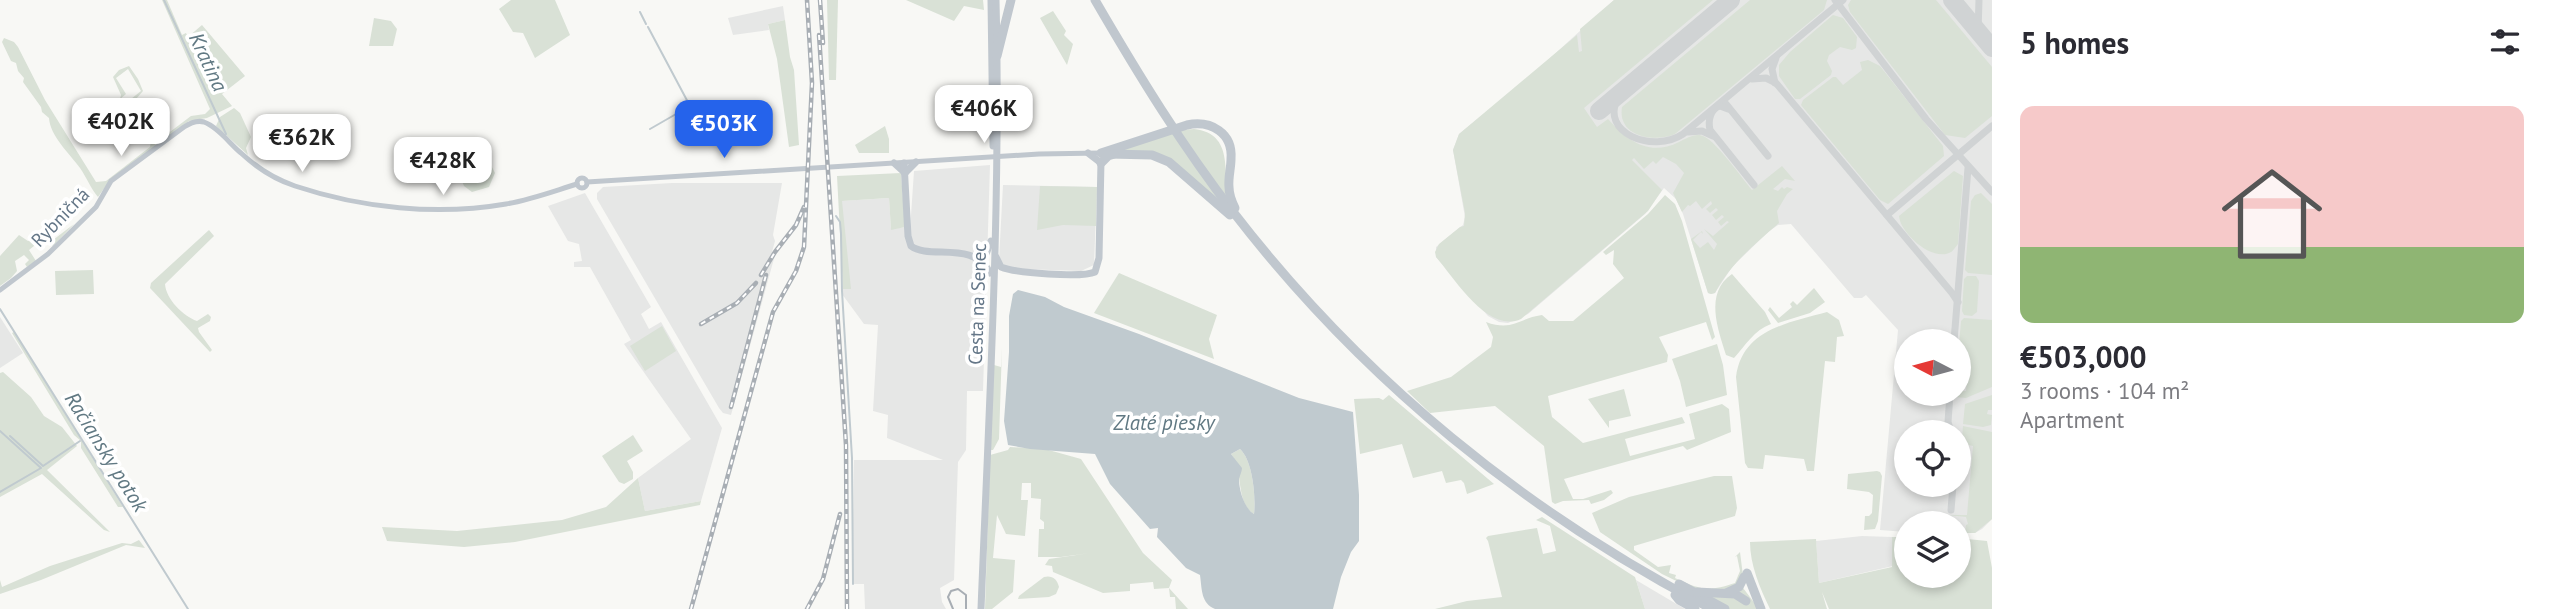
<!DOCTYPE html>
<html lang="en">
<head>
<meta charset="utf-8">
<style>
	:root { --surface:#fff; --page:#f7f7f7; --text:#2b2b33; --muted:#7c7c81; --accent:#2563eb }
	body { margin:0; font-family:"PT Sans",sans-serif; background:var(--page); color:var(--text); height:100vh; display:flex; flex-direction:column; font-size:26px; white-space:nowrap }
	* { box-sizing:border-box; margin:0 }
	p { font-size:23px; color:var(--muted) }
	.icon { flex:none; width:38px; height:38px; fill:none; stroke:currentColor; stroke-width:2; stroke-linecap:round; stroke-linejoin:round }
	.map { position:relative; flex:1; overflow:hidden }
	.drawer { display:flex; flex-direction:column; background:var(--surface); width:560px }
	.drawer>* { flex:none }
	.needle { width:46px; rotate:276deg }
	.buttons { position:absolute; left:1894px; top:329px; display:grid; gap:14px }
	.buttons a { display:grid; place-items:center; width:77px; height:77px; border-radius:50%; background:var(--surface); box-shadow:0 4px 10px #0003; font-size:35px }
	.price { position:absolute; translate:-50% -60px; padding:0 16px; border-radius:14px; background:#fff; color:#222; font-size:23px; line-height:46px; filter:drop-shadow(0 2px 4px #0008) }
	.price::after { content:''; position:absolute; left:50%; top:42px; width:21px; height:16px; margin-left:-10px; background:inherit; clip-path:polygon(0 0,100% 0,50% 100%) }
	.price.selected { background:var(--accent); color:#fff }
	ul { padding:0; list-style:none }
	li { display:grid; align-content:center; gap:14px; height:371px; padding:0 28px }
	li span { display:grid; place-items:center; height:217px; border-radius:14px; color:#555 }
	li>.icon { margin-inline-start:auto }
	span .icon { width:126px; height:126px; fill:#fffc; stroke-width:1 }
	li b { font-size:30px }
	h2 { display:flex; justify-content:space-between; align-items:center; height:84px; padding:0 28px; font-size:30px }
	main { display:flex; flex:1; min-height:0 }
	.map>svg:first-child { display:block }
	.built { fill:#e6e7e6; fill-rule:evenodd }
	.green { fill:#d9e1d6 }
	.water { fill:#c0cacf; fill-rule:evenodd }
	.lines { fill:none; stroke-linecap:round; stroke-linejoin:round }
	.stream { stroke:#c0cacf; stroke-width:2 }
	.taxiway { stroke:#d0d3d4; stroke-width:7 }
	.runway { stroke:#d0d3d4; stroke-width:18 }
	.secondary { stroke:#c0c7ce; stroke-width:5 }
	.primary { stroke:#c0c7ce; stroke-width:7 }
	.highway { stroke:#c0c7ce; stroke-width:9 }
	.tram { stroke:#a8aeb4; stroke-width:2 }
	.rail-casing { stroke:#a8aeb4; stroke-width:4.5 }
	.rail { stroke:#fff; stroke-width:2; stroke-dasharray:5; stroke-linecap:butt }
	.labels { text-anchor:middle; stroke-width:7; stroke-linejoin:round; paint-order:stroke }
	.street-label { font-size:19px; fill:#657788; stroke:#fff }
	.water-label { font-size:21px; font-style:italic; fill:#617983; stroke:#fff }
</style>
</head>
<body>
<main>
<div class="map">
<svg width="1992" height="609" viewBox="0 0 1992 609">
	<rect width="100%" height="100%" fill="#f8f8f5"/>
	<g class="built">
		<path d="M1614,0h378v519l-10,10 -7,4h-17v-10h-52v9l-26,-2 18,-200 -32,-35 -4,3h-8l-63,-74 -13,1 -10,7 -36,35 -17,26 -4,1 -3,-1 -25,-79 -7,-15 -12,-11 -19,26 -117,100 -20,9 -9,-1 -11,-6 -52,-59v-10l27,-22 2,-8 -12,-67 6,-16 66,-53zM1906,341h52v53h-52zM1906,432h52v53h-52z"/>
		<polygon points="783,6 785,20 768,24 769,30 733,35 728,18"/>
		<polygon points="990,165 983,391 967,391 966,450 958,462 954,580 940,588 942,602 946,609 865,609 864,584 852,584 854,460 943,460 887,438 888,415 873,411 878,325 864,324 842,294 843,289 850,289 841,201 889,198 891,229 905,227 909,245 914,171"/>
		<polygon points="672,183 782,183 773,235 775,241 772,252 775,255 731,415 723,413 719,408 597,199 597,193 603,187"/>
		<polygon points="1003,185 1097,187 1094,265 1081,271 1022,269 1008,268 999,260"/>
		<polygon points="585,193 651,307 641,314 649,329 661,322 722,428 701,501 645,511 638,478 691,439 624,344 631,340 590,267 574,267 574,262 582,261 579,244 568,241 548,206"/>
		<polygon points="0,317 23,353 0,368"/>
		<polygon points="1862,536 1892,537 1893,566 1819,583 1816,541"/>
		<polygon points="1636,580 1685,609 1645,609"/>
	</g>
	<g class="green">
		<polygon points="162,0 167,0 182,35 186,33 188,37 202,25 245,76 222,94 232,106 207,118 189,121 159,143 158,142 131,99 141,91 128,69 116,78 126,94 120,99 121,95 113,77 119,70 129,66 138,79 143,91 136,99 136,105 156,137 162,138 191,116 205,114 210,109"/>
		<polygon points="511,0 555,0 570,35 535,58 523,33 513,32 499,9"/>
		<polygon points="827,0 838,0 836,80 829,80"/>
		<polygon points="906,0 983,0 984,10 964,6 954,21"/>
		<path d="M1614,0h99l-129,108 13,19 11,-8c20,22 41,38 71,23 9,-4 17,-10 26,-5 12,6 37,41 47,53l30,-24 13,15 -10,-2 -12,10 5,2 4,-4 2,2 3,-2 6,2 -6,5 -10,17 2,12c-24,21 -49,41 -64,70l-4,1 -3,-1 -17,-54 11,-8 1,3 -2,-2 -8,8 7,8 8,-6 6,8 3,-6 -13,-15 9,7 16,-14 -2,-1 -6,5 -3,-4 6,-5 -2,-2 -6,5 -4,-5 6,-5 -2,-2 -6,5 -4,-4 6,-5 -1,-3 -9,8 -6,-8 -6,5 -2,-1 -6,7 -9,-19 11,-20 -8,-9 -13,-7 -7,7 -3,-3 -9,8 -10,-11 -2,2 30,30 -14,21 -127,108c-33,15 -66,-40 -85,-62l-1,-5 4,-8 21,-17 4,-1 1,-13 -12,-63 6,-16 118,-99 2,17 3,-1 -2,-22z"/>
		<path d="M1750,0h77l-3,10 -149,124c-20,9 -58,3 -53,-27z"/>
		<polygon points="1851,0 1936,0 1992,67 1992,116 1965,138 1945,135 1850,12 1848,5"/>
		<polygon points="1053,11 1066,31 1064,35 1073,44 1067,65 1040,18"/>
		<polygon points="1833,15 1843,18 1857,37 1856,48 1852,50 1840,47 1829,55 1827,61 1832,71 1831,75 1800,99 1795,99 1779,76 1779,65 1790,52"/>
		<polygon points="374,18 391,21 397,29 393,46 369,46"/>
		<polygon points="785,20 790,57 794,70 799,145 789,147 777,59 768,24"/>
		<path d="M4,38l10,4 4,5 27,53 51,82 10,-1 44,-34 1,-6 -27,-36 6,-4 8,13 -2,2 20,29 -46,35 -12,17c-7,-8 -11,-19 -18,-29 -10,-14 -30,-32 -31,-50l-7,-6 -1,-5 -18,-25 1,-4 -6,-7 -2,-8 -5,-2 -9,-19z"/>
		<polygon points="1868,60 1880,66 1943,146 1944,156 1888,204 1880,200 1801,105 1803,100 1833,77 1836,77 1843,85 1862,70 1860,62"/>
		<polygon points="234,108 240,113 251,137 246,148 248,155 216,126 220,117"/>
		<polygon points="885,126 889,139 889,153 859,153 855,145"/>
		<path d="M1194,129c41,5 28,43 35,73l-18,-5 -40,-36 -58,-9 68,-22z"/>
		<polygon points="482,147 495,173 489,187 472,192 464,186 459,174"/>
		<path d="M1954,171l9,5 -5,68c-1,1 -6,8 -7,8 -18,11 -51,-19 -52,-36z"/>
		<polygon points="901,173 905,227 891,230 889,198 842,201 851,289 843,289 837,176"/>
		<polygon points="1040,186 1097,187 1096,226 1063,225 1037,230"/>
		<polygon points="1981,193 1992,204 1992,275 1968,273 1965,270 1971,201 1975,195"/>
		<path d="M1665,195l10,9 7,17 33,116 -3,3 -6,-18 -47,15 9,18 -1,7 -119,34 4,21 31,26 99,-26 3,6 -60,16 5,17 65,-17 -6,-25 33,-10 7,5 2,23 -44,18 -4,-4 -119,33 9,20h10l28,-9 2,3 -9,7 -13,4 -2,-4 -26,1 -8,3 -3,-2 -8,-56 -49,-40 -65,7 -23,-22 44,-14 40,-30 2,-10 -7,-15c27,10 33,-4 56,-7l7,6h24l51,-43 -11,-14 1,-14 -8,5 -3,-3 45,-38z"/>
		<polygon points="74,224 53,246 45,237 29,250 36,261 27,267 25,264 29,260 24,255 15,261 17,271 11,278 0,286 0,256 19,235 28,241 45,235 53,240"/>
		<path d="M209,230l5,6 -49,48c1,15 18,32 32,37l11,-7 3,3 -1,4 -12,7 1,4 13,18 -2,2 -60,-64 1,-5z"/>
		<polygon points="93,270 94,294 56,295 55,271"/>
		<polygon points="1119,273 1217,315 1209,339 1214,359 1094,313"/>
		<path d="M1732,274l33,38 6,12c-17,6 -25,21 -37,34l-8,-3c-8,-26 -22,-62 6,-81z"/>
		<polygon points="1967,276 1976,276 1979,281 1977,312 1972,316 1964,315 1962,311 1964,279"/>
		<polygon points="1814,288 1825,302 1810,313 1778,323 1768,310 1770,307 1779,318 1792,307 1790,304 1793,301 1797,305"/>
		<path d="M1827,312l12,8 5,16 -7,1 -2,25 -10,-1 -11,110h-7l-3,-12 -39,-4 -2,14 -15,-1 -3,-5 -9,-86c6,-47 51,-54 91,-65z"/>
		<polygon points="1964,318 1992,320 1992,387 1966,398 1954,397 1958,391 1966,391 1969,358 1958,357 1961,321"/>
		<polygon points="662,326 676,351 645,371 630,346"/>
		<polygon points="14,332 123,507 118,507 81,448 81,441 74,435 12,333"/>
		<polygon points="1717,344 1723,365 1727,395 1686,407 1680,381 1672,359"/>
		<polygon points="1002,347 999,439 993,450 990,450 994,365 1001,367"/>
		<polygon points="3,372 31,397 44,416 62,427 77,446 47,470 110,532 104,530 42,474 0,497 0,373"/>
		<polygon points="1624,389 1631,416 1609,421 1609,428 1588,399"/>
		<polygon points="1389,395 1494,484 1467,494 1464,483 1461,480 1446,483 1442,471 1413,478 1402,444 1360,454 1354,399 1379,398 1383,400"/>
		<polygon points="1992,395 1992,410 1988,410 1987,414 1992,415 1991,425 1983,427 1963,424 1965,404"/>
		<polygon points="1963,426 1992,432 1992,519 1975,533 1965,533 1966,525 1968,524 1966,517 1948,515 1967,515 1973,446 1968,445 1962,439"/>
		<polygon points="633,435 643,451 627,461 633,472 633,479 624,484 619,482 602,456"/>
		<polygon points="1010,447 1045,449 1081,459 1143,553 1172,580 1169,588 1188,609 1176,609 1175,597 1170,597 1169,588 1154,589 1153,582 1130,584 1130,591 1103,593 1053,572 1052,566 1045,565 1049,559 1090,553 1061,557 1038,557 1039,529 1044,529 1044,522 1040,519 1041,499 1031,498 1031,483 1022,483 1021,500 1028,500 1025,536 1006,534 997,515 993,558 1015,560 1013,592 992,609 985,609 990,455 1008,450"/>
		<path d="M1240,449c13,12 16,49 14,65 -19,-11 -10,-44 -23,-60z"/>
		<polygon points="1877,471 1880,472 1882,476 1878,521 1875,529 1864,530 1865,516 1869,516 1872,513 1873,495 1869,492 1847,489 1848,474"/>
		<path d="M1714,476h18l5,32 -2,8 -101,30v4l24,17 13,-2 -2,8 7,2 -1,3c26,12 33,14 60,5l5,-12 -3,-15 -2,1 5,-5 3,24 -3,8 19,25h-50l-10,-17 -37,-18 -62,-42 -8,-19 37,-16z"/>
		<polygon points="638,478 645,511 701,501 700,505 515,542 464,547 387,541 382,527 457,531 562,520 606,507"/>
		<polygon points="1542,517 1635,577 1645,609 1435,609 1467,601 1502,597 1488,541 1486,538 1488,536 1537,528 1543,554 1556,551 1550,526 1536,520"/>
		<path d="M1892,537h14v39h52v-38l29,3 5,27v41h-163l-7,-17 5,17h-57c-10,-21 -20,-44 -20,-67l66,-3 3,44 73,-16z"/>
		<polygon points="139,540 145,548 126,545 41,580 0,594 0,580 2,587 50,566 122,543 131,544"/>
		<path d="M1044,577c8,-2 13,2 15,10l-3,7 -7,3 -31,2 1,-3z"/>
	</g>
	<path class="water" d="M1018,290l27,7 19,10 75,27 160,64 54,14 6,83v46l-8,11 -10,25 -8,32h-118c-14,-6 -13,-19 -15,-34l-14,-7 -29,-31 1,-9 -8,1 -40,-45 -15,-30 -65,-5 -22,-4 -4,-24 5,-69v-36l4,-22zM1240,449c13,12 16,49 14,65 -10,-6 -15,-24 -15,-35 1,-4 3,-8 3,-11l-11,-14z"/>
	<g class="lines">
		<g class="stream">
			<polyline points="164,0 226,134"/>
			<polyline points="640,12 646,24"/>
			<polyline points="648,27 690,106 650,129"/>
			<polyline points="836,216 840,222 841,234 842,291 852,458 853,584"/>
			<polyline points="0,309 188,609"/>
			<polyline points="0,431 41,468 0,492"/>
			<polyline points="10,436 43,466 80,441"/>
		</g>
		<g class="taxiway">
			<polyline points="1835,0 1926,119 1992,192"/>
			<polyline points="1978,32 1979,0"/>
			<path d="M1643,75c-8,7 -20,14 -25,23 -19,35 35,56 65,36l160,-134"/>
			<polyline points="1752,79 1766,78 1776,83 1952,293 1958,302"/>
			<polyline points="1775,83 1772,69 1776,58"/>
			<polyline points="1726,104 1768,156"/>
			<path d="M1728,109l-8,-3c-10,3 -12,15 -10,24l44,55"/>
			<polyline points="1688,132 1702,131 1713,136"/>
			<polyline points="1887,215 1992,126"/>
			<polyline points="1954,341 1968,168"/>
			<polyline points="1950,394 1948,422 1951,432"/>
			<polyline points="1951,510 1953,485"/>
		</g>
		<g class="runway">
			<polyline points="1952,0 1992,48"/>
			<polyline points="1599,111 1731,0"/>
		</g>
		<g class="secondary">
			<circle cx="582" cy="183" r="5"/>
			<polyline points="587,182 1039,154 1101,153"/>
			<path d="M0,290l48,-36 48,-47 15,-26 73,-54c6,-4 13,-7 20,-5 14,5 26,22 37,31 16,15 33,26 54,33 66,22 142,30 211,18 24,-4 48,-13 71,-20"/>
		</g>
		<g class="primary">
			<polyline points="991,0 993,146"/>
			<polyline points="1088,153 1101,163"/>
			<polyline points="894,163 905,173"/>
			<path d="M904,163l4,73 3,10c18,14 63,-6 79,27"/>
			<polyline points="905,173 916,162"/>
			<polyline points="976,257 986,254 991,241"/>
			<path d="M996,257l5,10c14,6 81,11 94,5l4,-14 2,-97"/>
			<path d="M981,609c8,-203 20,-406 15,-609"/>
		</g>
		<g class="highway">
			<path d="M1095,0c43,74 87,146 139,213 128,166 292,300 478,396"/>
			<polyline points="997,56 1011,0"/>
			<path d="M1101,153l86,-28c24,-5 46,8 44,34 0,9 -3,19 -2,28 0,7 3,15 6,21"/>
			<polyline points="1109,154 1152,155 1169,162 1230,215"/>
			<polyline points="1101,163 1108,156 1114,154"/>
			<polyline points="1747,573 1761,609"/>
			<polyline points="1679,584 1725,609"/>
			<polyline points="1697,592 1735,594 1746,601"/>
			<polyline points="1726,593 1739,587 1744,577"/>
			<polyline points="1675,595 1679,600 1695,609"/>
		</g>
		<polyline class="tram" points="953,609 948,597 951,591 958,589 966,595 966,609"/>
		<g class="rail-casing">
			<g id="rail">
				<polyline points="820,0 823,43"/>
				<polyline points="819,35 846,445 847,609"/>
				<polyline points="761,275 775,252 796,225 804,207"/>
				<polyline points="701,324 737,303 756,283"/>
				<polyline points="731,407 766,275"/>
				<polyline points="691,609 773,312 796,271 804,247 812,83 807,0"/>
				<polyline points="807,609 823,579 840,514"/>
			</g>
		</g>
		<use href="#rail" class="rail"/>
	</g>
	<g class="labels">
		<g class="street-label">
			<text transform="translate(60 217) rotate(-46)" y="7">Rybničná</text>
			<text transform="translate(977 304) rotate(-88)" y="7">Cesta na Senec</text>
		</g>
		<g class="water-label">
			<text transform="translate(208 62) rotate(65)" y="7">Kratina</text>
			<text x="1164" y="430">Zlaté piesky</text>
			<text transform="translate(106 452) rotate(58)" y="7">Račiansky potok</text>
		</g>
	</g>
</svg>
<div class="buttons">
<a><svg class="needle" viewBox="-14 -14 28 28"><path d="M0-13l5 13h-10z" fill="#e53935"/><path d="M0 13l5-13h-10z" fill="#7c7c81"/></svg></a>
<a><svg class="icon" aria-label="locate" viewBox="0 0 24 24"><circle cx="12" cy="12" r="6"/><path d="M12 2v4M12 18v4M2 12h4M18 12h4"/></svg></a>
<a><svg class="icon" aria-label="layers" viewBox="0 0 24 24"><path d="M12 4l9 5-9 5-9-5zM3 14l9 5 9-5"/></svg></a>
</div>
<b class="price" style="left:984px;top:145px">€406K</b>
<b class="price" style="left:121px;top:158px">€402K</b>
<b class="price selected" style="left:724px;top:160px">€503K</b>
<b class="price" style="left:302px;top:174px">€362K</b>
<b class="price" style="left:443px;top:197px">€428K</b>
</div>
<section class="drawer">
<h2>5 homes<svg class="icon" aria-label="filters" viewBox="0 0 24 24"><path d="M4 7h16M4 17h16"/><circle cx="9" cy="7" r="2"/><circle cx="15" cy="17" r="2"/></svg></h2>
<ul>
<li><span style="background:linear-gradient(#f6c9c9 65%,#8fb573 0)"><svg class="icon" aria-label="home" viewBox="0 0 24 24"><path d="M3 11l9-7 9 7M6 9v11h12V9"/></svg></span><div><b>€503,000</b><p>3 rooms · 104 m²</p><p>Apartment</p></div></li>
</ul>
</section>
</main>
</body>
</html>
